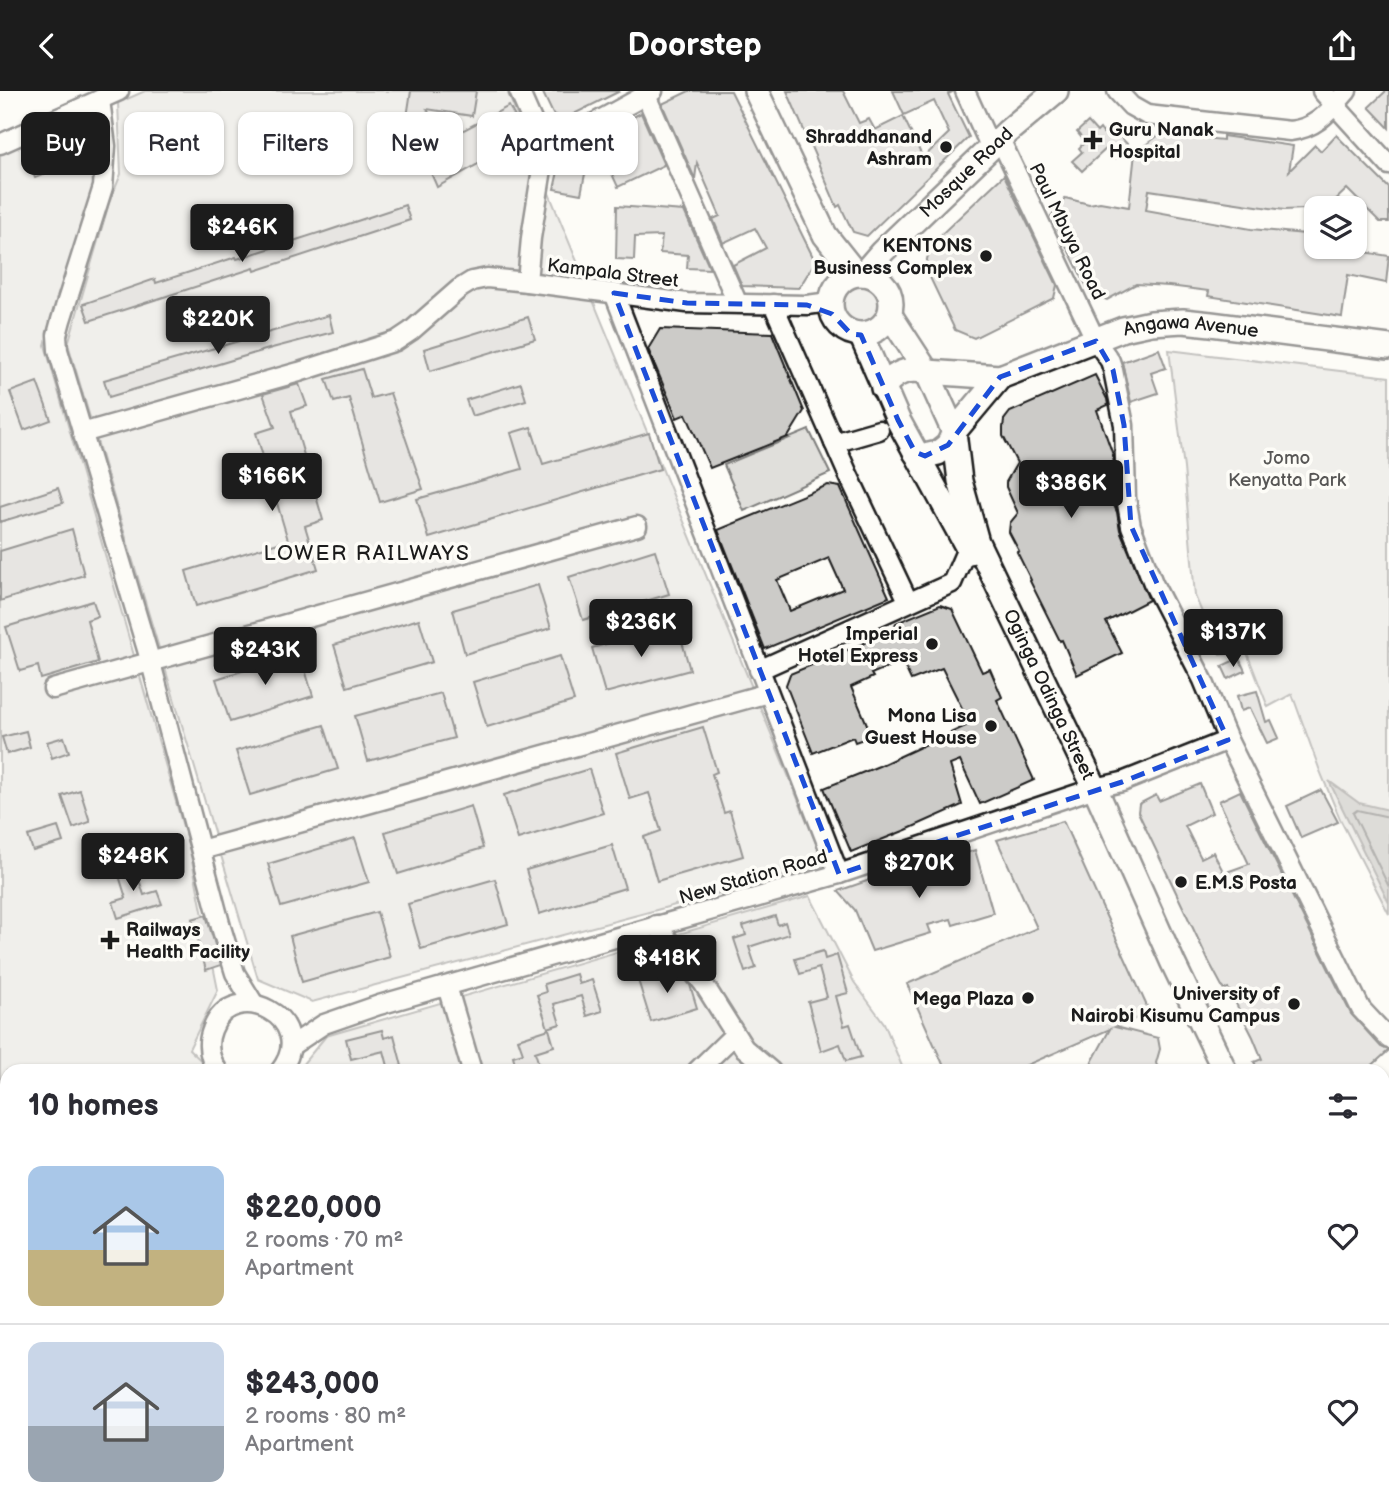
<!DOCTYPE html>
<html lang="en">
<head>
<meta charset="utf-8">
<style>
	:root { --surface:#fff; --page:#f7f7f7; --text:#2b2b33; --muted:#7c7c81; --line:#e1e1e2; --accent:#1c1c1c }
	body { margin:0; font-family:"Balsamiq Sans",sans-serif; background:var(--page); color:var(--text); height:100vh; display:flex; flex-direction:column; font-size:26px; white-space:nowrap }
	* { box-sizing:border-box; margin:0 }
	p { font-size:23px; color:var(--muted) }
	.icon { flex:none; width:38px; height:38px; fill:none; stroke:currentColor; stroke-width:2; stroke-linecap:round; stroke-linejoin:round }
	.map { position:relative; flex:1; overflow:hidden }
	.details { position:absolute; left:0px; top:973px; width:1390px; height:448px; display:flex; flex-direction:column; background:var(--surface); border-radius:21px 21px 0 0; box-shadow:0 2px 5px #0004 }
	.details>* { flex:none }
	.banner { position:absolute; left:21px; top:21px; width:700px; height:63px; display:flex; gap:14px }
	.tools { position:absolute; left:1304px; top:105px; display:grid; gap:14px }
	.tools a { display:grid; place-items:center; width:63px; height:63px; border-radius:14px; background:var(--surface); box-shadow:0 2px 5px #0004; font-size:35px }
	.price { position:absolute; translate:-50% -60px; padding:0 16px; border-radius:7px; background:var(--accent); color:#fff; font-size:23px; line-height:46px; filter:drop-shadow(0 2px 4px #0008) }
	.price::after { content:''; position:absolute; left:50%; top:42px; width:21px; height:16px; margin-left:-10px; background:inherit; clip-path:polygon(0 0,100% 0,50% 100%) }
	.price.on { background:#222; color:#fff }
	ul { padding:0; list-style:none }
	li { display:flex; align-items:center; gap:21px; height:175px; padding:0 28px }
	li+li { border-top:2px solid var(--line) }
	li span { display:grid; place-items:center; flex:none; width:196px; height:140px; border-radius:14px; color:#555 }
	li>.icon { margin-inline-start:auto }
	span .icon { width:84px; height:84px; fill:#fffc; stroke-width:1 }
	li b { font-size:30px }
	h2 { display:flex; justify-content:space-between; align-items:center; height:84px; padding:0 28px; font-size:30px }
	.pill { padding:0 24px; border-radius:14px; background:var(--surface); box-shadow:0 2px 5px #0004; font-size:24px; line-height:63px }
	.pill.on { background:var(--accent); color:#fff }
	header { display:flex; justify-content:space-between; align-items:center; height:91px; padding:0 28px; background:var(--accent); color:#fff; font-size:32px; font-weight:700 }
	.map>svg:first-child { display:block }
	.green { fill:#e0dfdb; stroke:#7e7e7c; stroke-width:2 }
	.water { fill:#b7b6b2; stroke:#797876; stroke-width:2 }
	.lines { fill:none; stroke-linecap:round; stroke-linejoin:round }
	.shore { stroke:#5a5a58; stroke-width:2 }
	.building { fill:#cccbc8; stroke:#1c1c1c; stroke-width:2; fill-rule:evenodd }
	.minor-casing { stroke:#1c1c1c; stroke-width:23 }
	.major-casing { stroke:#1c1c1c; stroke-width:28 }
	.minor { stroke:#fdfcf7; stroke-width:18 }
	.major { stroke:#fdfcf7; stroke-width:23 }
	.marked { fill:none; stroke:#1d4ed8; stroke-width:5; stroke-dasharray:14 9; stroke-linejoin:round }
	.poi-dot { fill:#1c1c1c; stroke:#fdfcf7; stroke-width:2.5 }
	.labels { text-anchor:middle; stroke-width:7; stroke-linejoin:round; paint-order:stroke }
	.poi-label { font-size:19px; font-weight:bold; fill:#1c1c1c; stroke:#fdfcf7; text-anchor:end }
	.street-label { font-size:19px; fill:#1c1c1c; stroke:#fdfcf7 }
	.park-label { font-size:19px; fill:#575655; stroke:#fdfcf7 }
	.neighbourhood-label { font-size:21px; letter-spacing:2px; fill:#1c1c1c; stroke:#fdfcf7 }
</style>
</head>
<body>
<header><svg class="icon" aria-label="back" viewBox="0 0 24 24"><path d="M15 5l-7 7 7 7"/></svg>Doorstep<svg class="icon" aria-label="share" viewBox="0 0 24 24"><path d="M12 15V3M7 8l5-5 5 5M5 13v7h14v-7"/></svg></header>
<div class="map">
<svg width="1389" height="1421" viewBox="0 0 1389 1421">
	<rect width="100%" height="100%" fill="#fdfcf7"/>
	<filter id="ink" filterUnits="userSpaceOnUse"><feTurbulence type="fractalNoise" baseFrequency=".0143" numOctaves="2"/><feDisplacementMap in="SourceGraphic" scale="14" xChannelSelector="R" yChannelSelector="G"/><feConvolveMatrix kernelMatrix="1 2 1 2 8 2 1 2 1" color-interpolation-filters="sRGB"/></filter>
	<g filter="url(#ink)">
		<g class="green">
			<polygon points="145,0 507,0 825,774 312,911 258,888 68,253 109,112 121,83 118,12"/>
			<polygon points="84,28 94,99 45,254 190,760 218,899 189,958 212,980 7,980 7,1332 0,1353 0,61"/>
			<path d="M870,187c6,3 7,6 10,12 3,4 7,9 7,14 0,28 -32,33 -48,15 -12,-13 -2,-35 14,-40 5,-1 12,-1 17,-1z"/>
			<polygon points="1169,259 1389,286 1389,823 1340,728 1320,680 1292,603 1268,616 1247,562 1220,564 1195,505 1184,377"/>
			<polygon points="809,339 830,382 744,420 724,374"/>
			<polygon points="810,805 854,891 884,932 904,980 297,980 326,945"/>
			<polygon points="254,1414 475,1414 459,1421 246,1421"/>
			<polygon points="522,1414 824,1414 814,1421 504,1421"/>
		</g>
		<polygon class="water" points="1329,690 1359,712 1389,719 1389,812"/>
		<g class="lines">
			<polyline class="shore" points="1389,726 1357,719 1353,722 1389,796"/>
		</g>
		<g class="building">
			<polygon points="411,0 476,0 472,25 427,18 443,50 509,15 526,46 437,96 407,26"/>
			<polygon points="542,0 620,0 564,28 553,23"/>
			<polygon points="689,0 731,0 814,168 815,171 799,197 742,195 733,174 766,157 755,137 723,152 713,128 720,125 697,72 695,88 662,13"/>
			<polygon points="787,0 843,0 859,32 869,28 875,39 903,25 923,67 949,42 934,10 904,24 893,0 954,0 948,3 969,46 867,145 853,141 840,114 837,116"/>
			<polygon points="1386,0 1389,0 1389,37 1369,16"/>
			<polygon points="641,22 664,74 618,96 607,72 585,83 581,103 554,98 562,63"/>
			<polygon points="1088,31 1097,41 1100,38 1103,42 1110,35 1129,55 1116,67 1107,57 1082,80 1072,70 1082,61 1079,57 1085,51 1077,41"/>
			<polygon points="1160,43 1223,49 1223,45 1293,55 1289,80 1315,54 1321,60 1336,44 1389,97 1389,131 1380,131 1347,98 1327,117 1284,119 1149,99 1146,119 1251,138 1316,144 1316,156 1352,156 1352,159 1389,165 1386,192 1348,184 1342,226 1208,205 1209,200 1169,195 1136,193 1107,209 1090,202 1051,125 1065,107 1089,113 1100,111 1129,116 1135,62"/>
			<polygon points="42,59 50,81 35,87 26,64"/>
			<polygon points="1004,84 1057,194 1054,207 974,247 955,239 925,176 931,153"/>
			<polygon points="405,114 410,129 255,180 254,177 89,230 83,213 155,188 156,192 236,166 237,168 321,141 321,142"/>
			<polygon points="617,115 684,120 710,178 687,177 688,164 660,162 662,145 635,146 634,169 616,168"/>
			<polygon points="329,224 333,241 272,257 109,306 104,289"/>
			<polygon points="528,226 535,248 430,280 424,258"/>
			<polygon points="660,238 772,242 804,320 788,346 710,377 686,323 677,327 648,258"/>
			<polygon points="1159,258 1166,277 1151,282 1158,302 1131,311 1122,271"/>
			<polygon points="362,278 371,307 390,302 423,398 380,411 349,307 334,311 326,288"/>
			<polygon points="1095,284 1107,308 1108,314 1097,319 1113,364 1114,375 1100,382 1117,421 1120,439 1149,509 1106,531 1122,562 1077,584 1062,549 1060,550 1030,490 1031,489 1017,461 1019,460 1009,441 1010,432 1018,422 1006,396 1006,391 1017,372 1003,345 1003,337 1004,329 1010,321"/>
			<polygon points="37,291 51,329 24,339 10,301"/>
			<polygon points="521,292 526,309 472,325 466,309"/>
			<polygon points="299,293 307,315 291,320 323,429 305,435 318,478 196,515 186,480 288,449 256,342 275,336 263,303"/>
			<polygon points="531,336 543,373 649,342 660,378 429,447 417,408 522,378 511,342"/>
			<path d="M828,394l12,2 49,110 -124,52 -47,-119zM829,467l14,31 -53,22 -13,-31z"/>
			<polygon points="58,397 63,412 0,431 0,416"/>
			<polygon points="72,438 84,484 0,510 0,460"/>
			<polygon points="655,459 669,503 583,529 569,486"/>
			<polygon points="538,494 551,537 465,563 453,519"/>
			<polygon points="93,510 98,525 87,529 98,571 41,588 38,575 20,580 6,536"/>
			<polygon points="940,514 952,518 982,581 990,578 1002,606 997,609 1034,689 980,713 960,670 950,674 962,714 906,739 851,761 824,697 879,675 970,633 942,577 911,589 902,570 871,583 873,586 851,596 872,645 855,651 853,646 813,662 786,594 790,583 891,541 896,532"/>
			<polygon points="419,528 432,571 347,596 334,554"/>
			<polygon points="677,533 690,579 605,602 592,557"/>
			<polygon points="300,562 313,605 230,631 216,588"/>
			<polygon points="560,565 574,610 487,636 473,591"/>
			<polygon points="1239,567 1245,580 1228,588 1222,575"/>
			<polygon points="1257,600 1266,631 1271,629 1279,647 1267,652 1250,617 1241,620 1237,605"/>
			<polygon points="441,602 454,647 368,670 355,625"/>
			<polygon points="324,634 338,678 250,704 236,660"/>
			<polygon points="703,636 717,681 712,683 724,722 730,720 743,765 657,790 644,746 661,740 649,702 630,708 616,662"/>
			<polygon points="26,640 30,656 7,663 2,646"/>
			<polygon points="64,646 69,661 52,667 47,651"/>
			<polygon points="589,678 603,722 518,748 504,704"/>
			<polygon points="1200,693 1212,722 1185,735 1201,767 1213,761 1224,782 1249,773 1219,710 1240,700 1351,923 1381,956 1389,959 1366,980 1259,980 1254,971 1262,968 1253,946 1228,897 1224,899 1208,869 1138,721 1139,713 1156,704 1159,710"/>
			<polygon points="80,699 90,731 73,737 62,705"/>
			<polygon points="1321,699 1338,731 1301,747 1287,715"/>
			<polygon points="471,715 483,757 398,783 385,741"/>
			<polygon points="1063,730 1150,922 1115,936 1158,947 1160,958 1156,972 1159,980 1087,980 1110,938 1013,980 946,980 907,893 1037,837 997,749"/>
			<polygon points="58,736 63,751 33,760 28,745"/>
			<polygon points="355,747 369,791 281,816 268,773"/>
			<polygon points="612,754 625,797 539,823 526,779"/>
			<polygon points="975,759 993,822 953,834 951,828 928,834 931,842 872,860 855,819 838,800 907,776 927,771 928,775"/>
			<polygon points="133,770 144,804 157,800 162,813 118,827 113,811 126,807 116,775"/>
			<polygon points="495,788 508,833 421,858 408,813"/>
			<polygon points="377,821 390,866 302,891 290,845"/>
			<polygon points="206,824 221,874 206,879 192,828"/>
			<polygon points="775,825 778,834 785,831 789,843 749,856 756,877 745,881 734,848 746,844 743,835"/>
			<polygon points="823,860 825,868 837,864 848,902 836,905 844,935 850,933 861,966 846,970 840,953 821,960 808,911 827,906 819,877 800,883 795,868"/>
			<polygon points="677,878 690,894 697,917 651,931 638,889"/>
			<polygon points="576,883 579,893 592,889 602,920 587,925 581,905 554,913 560,933 548,937 537,904 546,901 544,893"/>
			<polygon points="549,938 554,955 535,961 541,980 527,980 525,973 516,976 513,965 523,962 518,948"/>
			<polygon points="382,939 384,947 394,944 402,975 389,979 384,960 351,968 346,948"/>
		</g>
		<g class="lines">
			<g class="minor-casing">
				<g id="minor">
					<polyline points="519,0 545,59 531,147 527,191 687,212 807,214 830,211"/>
					<polyline points="644,0 737,211"/>
					<polyline points="965,0 991,57"/>
					<path d="M1117,0l14,15 16,9 143,16c28,-3 39,-20 57,-40"/>
					<polyline points="1322,0 1389,74"/>
					<polyline points="100,9 106,55 103,96 61,229 57,244 58,259 151,572 221,836 235,882 254,913"/>
					<polyline points="1000,48 1096,250 1110,270 1113,279 1124,334 1126,407 1131,435 1153,492 1203,589 1228,649 1361,918 1389,948"/>
					<polyline points="0,53 119,0"/>
					<polyline points="545,59 653,0"/>
					<polyline points="614,202 839,783"/>
					<polyline points="773,213 847,381 908,510"/>
					<polyline points="82,342 299,281 396,250 411,240 459,198 472,190 487,187 527,191"/>
					<polyline points="834,352 879,339"/>
					<polyline points="759,579 952,492 968,455 974,453"/>
					<polyline points="53,598 637,435"/>
					<polyline points="201,759 768,602"/>
					<polyline points="656,834 703,892 744,957 771,980"/>
					<polyline points="447,895 472,980"/>
					<polyline points="291,955 324,933 379,914 839,783 1095,697 1122,691 1228,649"/>
					<path d="M218,980c-9,-13 -12,-26 -6,-41 20,-56 109,-11 68,41"/>
					<polyline points="697,980 734,944"/>
					<polyline points="1382,1335 1389,1330"/>
					<polyline points="1382,1397 1389,1404"/>
					<polyline points="303,1421 304,1414"/>
					<polyline points="460,1421 476,1414"/>
				</g>
			</g>
			<g class="major-casing">
				<g id="major">
					<polyline points="756,0 825,144 856,183"/>
					<path id="s1" d="M863,183l19,-22 125,-120 49,-41"/>
					<circle cx="861" cy="213" r="30"/>
					<path id="s2" d="M890,224l37,57 27,60 6,49 17,61 118,246 78,175 52,108"/>
					<polyline points="861,244 898,329 970,461"/>
					<path id="s3" d="M883,297c11,-15 25,-21 44,-16l73,5 123,-48 28,-6 32,-2 28,3 178,23"/>
					<polyline points="915,361 925,365 938,362 948,354 954,341 1000,286"/>
					<polyline points="1382,1099 1389,1093"/>
					<polyline points="1028,1421 1035,1414"/>
				</g>
			</g>
			<use href="#minor" class="minor"/>
			<use href="#major" class="major"/>
		</g>
	</g>
	<path d="M0 0H1389V1421H0ZM614,202l73,10 120,2 25,9 19,20 10,1 37,85 17,32 10,4 23,-11 52,-68 96,-36 17,29 11,55 7,101 97,214 -106,42 -283,92z" fill="#fdfcf7" fill-opacity=".55" fill-rule="evenodd"/>
	<path class="marked" d="M614,202l73,10 120,2 25,9 19,20 10,1 37,85 17,32 10,4 23,-11 52,-68 96,-36 17,29 11,55 7,101 97,214 -106,42 -283,92z"/>
	<g class="poi-dot">
		<path d="M1089.5 38.5h7v7h7v7h-7v7h-7v-7h-7v-7h7z"/>
		<circle cx="946" cy="56" r="7"/>
		<circle cx="986" cy="165" r="7"/>
		<circle cx="932" cy="553" r="7"/>
		<circle cx="991" cy="635" r="7"/>
		<circle cx="1181" cy="791" r="7"/>
		<path d="M106.5 838.5h7v7h7v7h-7v7h-7v-7h-7v-7h7z"/>
		<circle cx="1028" cy="907" r="7"/>
		<circle cx="1294" cy="913" r="7"/>
	</g>
	<g class="labels">
		<g class="poi-label">
			<text x="1109" y="45" text-anchor="start">Guru Nanak<tspan x="1109" dy="22">Hospital</tspan></text>
			<text x="932" y="52">Shraddhanand<tspan x="932" dy="22">Ashram</tspan></text>
			<text x="972" y="161">KENTONS<tspan x="972" dy="22">Business Complex</tspan></text>
			<text x="918" y="549">Imperial<tspan x="918" dy="22">Hotel Express</tspan></text>
			<text x="977" y="631">Mona Lisa<tspan x="977" dy="22">Guest House</tspan></text>
			<text x="1195" y="798" text-anchor="start">E.M.S Posta</text>
			<text x="126" y="845" text-anchor="start">Railways<tspan x="126" dy="22">Health Facility</tspan></text>
			<text x="1280" y="909">University of<tspan x="1280" dy="22">Nairobi Kisumu Campus</tspan></text>
			<text x="1014" y="914">Mega Plaza</text>
		</g>
		<g class="street-label">
			<text dy="7" stroke="none"><textPath href="#s1" startOffset="145">Mosque Road</textPath></text>
			<text transform="translate(1068 140) rotate(64)" y="7">Paul Mbuya Road</text>
			<text transform="translate(613 181) rotate(7)" y="7">Kampala Street</text>
			<text dy="7" stroke="none"><textPath href="#s3" startOffset="324">Angawa Avenue</textPath></text>
			<text dy="7" stroke="none"><textPath href="#s2" startOffset="415">Oginga Odinga Street</textPath></text>
			<text transform="translate(753 785) rotate(-16)" y="7">New Station Road</text>
		</g>
		<g class="park-label">
			<text x="1287" y="373">Jomo<tspan x="1287" dy="22">Kenyatta Park</tspan></text>
		</g>
		<g class="neighbourhood-label">
			<text x="367" y="469">LOWER RAILWAYS</text>
		</g>
	</g>
</svg>
<div class="tools">
<a><svg class="icon" aria-label="layers" viewBox="0 0 24 24"><path d="M12 4l9 5-9 5-9-5zM3 14l9 5 9-5"/></svg></a>
</div>
<b class="price" style="left:242px;top:173px">$246K</b>
<b class="price on" style="left:218px;top:265px">$220K</b>
<b class="price" style="left:272px;top:422px">$166K</b>
<b class="price" style="left:1071px;top:429px">$386K</b>
<b class="price" style="left:641px;top:568px">$236K</b>
<b class="price" style="left:1233px;top:578px">$137K</b>
<b class="price" style="left:265px;top:596px">$243K</b>
<b class="price" style="left:133px;top:802px">$248K</b>
<b class="price" style="left:919px;top:809px">$270K</b>
<b class="price" style="left:667px;top:904px">$418K</b>
<div class="banner">
<a class="pill on">Buy</a>
<a class="pill">Rent</a>
<a class="pill">Filters</a>
<a class="pill">New</a>
<a class="pill">Apartment</a>
</div>
<section class="details">
<h2>10 homes<svg class="icon" aria-label="filters" viewBox="0 0 24 24"><path d="M4 7h16M4 17h16"/><circle cx="9" cy="7" r="2"/><circle cx="15" cy="17" r="2"/></svg></h2>
<ul>
<li><span style="background:linear-gradient(#a9c7e8 60%,#c2b280 0)"><svg class="icon" aria-label="home" viewBox="0 0 24 24"><path d="M3 11l9-7 9 7M6 9v11h12V9"/></svg></span><div><b>$220,000</b><p>2 rooms · 70 m²</p><p>Apartment</p></div><svg class="icon" aria-label="heart" viewBox="0 0 24 24"><path d="M12 20l-8-8c-3-5 5-10 8-4 3-6 11-1 8 4z"/></svg></li>
<li><span style="background:linear-gradient(#c9d6e8 60%,#9aa5b1 0)"><svg class="icon" aria-label="home" viewBox="0 0 24 24"><path d="M3 11l9-7 9 7M6 9v11h12V9"/></svg></span><div><b>$243,000</b><p>2 rooms · 80 m²</p><p>Apartment</p></div><svg class="icon" aria-label="heart" viewBox="0 0 24 24"><path d="M12 20l-8-8c-3-5 5-10 8-4 3-6 11-1 8 4z"/></svg></li>
</ul>
</section>
</div>
</body>
</html>
